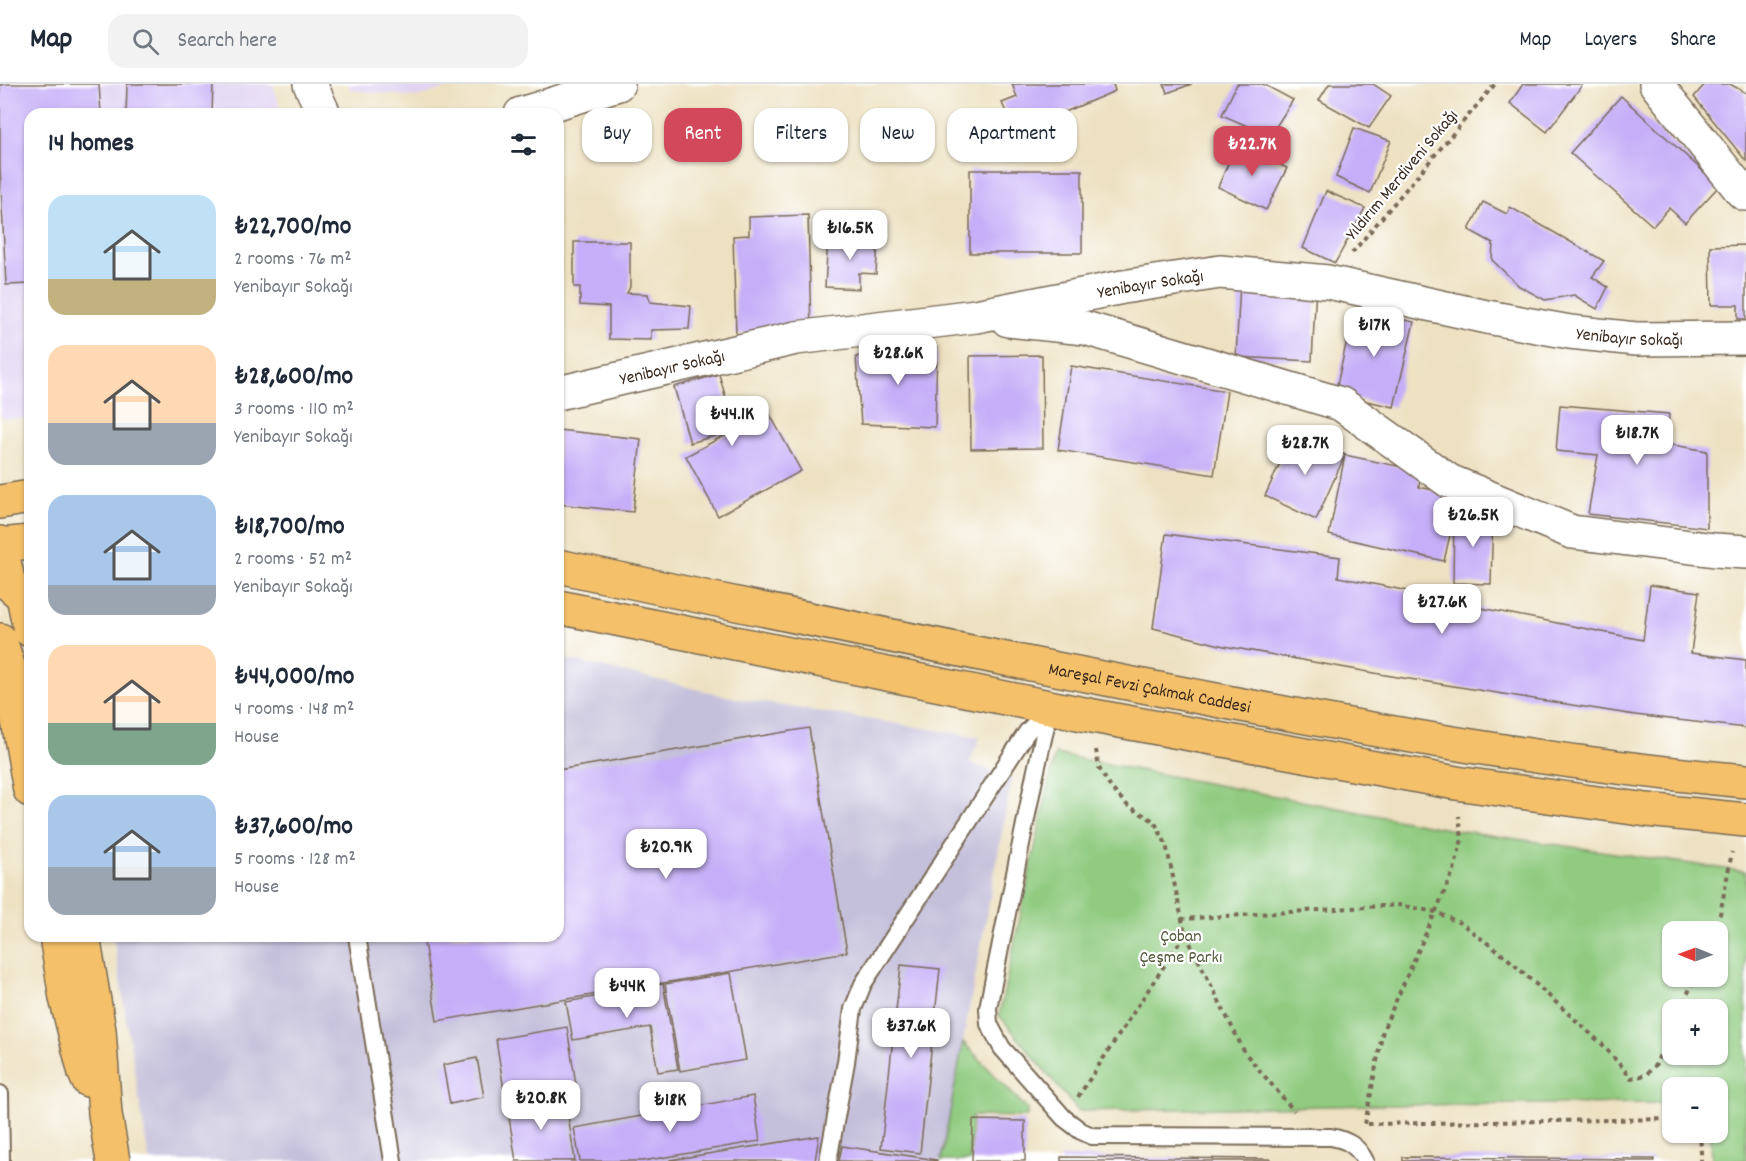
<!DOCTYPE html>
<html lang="en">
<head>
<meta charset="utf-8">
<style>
	:root { --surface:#fff; --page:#f2f2f3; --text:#1f2937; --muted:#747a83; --line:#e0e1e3; --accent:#d1495b }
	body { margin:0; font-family:Dekko,sans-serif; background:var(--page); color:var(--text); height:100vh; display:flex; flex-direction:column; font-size:22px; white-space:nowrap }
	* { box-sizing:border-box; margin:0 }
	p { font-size:20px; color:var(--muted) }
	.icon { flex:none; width:33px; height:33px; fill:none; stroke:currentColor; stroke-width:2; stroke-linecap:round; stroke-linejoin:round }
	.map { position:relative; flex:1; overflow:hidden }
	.drawer { position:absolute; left:24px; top:24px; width:540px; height:834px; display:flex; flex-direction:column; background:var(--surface); border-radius:18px; box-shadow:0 2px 4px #0004 }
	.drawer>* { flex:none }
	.banner { position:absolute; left:582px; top:24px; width:570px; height:54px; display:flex; gap:12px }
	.needle { width:39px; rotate:271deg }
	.controls { position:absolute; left:1662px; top:837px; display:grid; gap:12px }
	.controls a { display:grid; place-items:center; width:66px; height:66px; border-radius:12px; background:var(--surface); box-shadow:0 2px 4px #0004; font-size:30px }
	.price { position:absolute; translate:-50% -51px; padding:0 14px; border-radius:12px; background:#fff; color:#222; font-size:20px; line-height:39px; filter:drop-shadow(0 2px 3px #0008) }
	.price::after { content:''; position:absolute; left:50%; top:36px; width:18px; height:14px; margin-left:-9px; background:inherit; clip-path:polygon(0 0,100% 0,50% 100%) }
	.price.current { background:var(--accent); color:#fff }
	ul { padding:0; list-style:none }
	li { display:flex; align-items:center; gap:18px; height:150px; padding:0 24px }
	li span { display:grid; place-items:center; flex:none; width:168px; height:120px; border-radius:18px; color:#555 }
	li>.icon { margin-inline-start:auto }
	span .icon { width:72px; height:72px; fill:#fffc; stroke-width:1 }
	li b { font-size:26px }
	h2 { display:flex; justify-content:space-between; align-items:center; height:72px; padding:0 24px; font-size:26px }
	.pill { padding:0 21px; border-radius:18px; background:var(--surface); box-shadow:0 2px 4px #0004; font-size:21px; line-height:54px }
	.pill.current { background:var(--accent); color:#fff }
	header { display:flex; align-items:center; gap:36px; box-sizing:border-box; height:84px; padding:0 30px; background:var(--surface); border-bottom:2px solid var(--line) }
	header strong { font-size:28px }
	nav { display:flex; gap:33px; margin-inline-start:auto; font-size:21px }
	.search { width:420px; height:54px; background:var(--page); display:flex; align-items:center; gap:15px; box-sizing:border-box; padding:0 21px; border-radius:18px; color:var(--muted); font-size:22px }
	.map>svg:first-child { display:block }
	.built { fill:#e1d4f3 }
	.industrial { fill:#c5c0da }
	.green { fill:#90cb80; stroke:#667a4f; stroke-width:1.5; fill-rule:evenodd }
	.building { fill:#c6aff8 }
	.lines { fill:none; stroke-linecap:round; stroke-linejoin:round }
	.lane-casing { stroke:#796a57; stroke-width:20 }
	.street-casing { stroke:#796a57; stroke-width:36 }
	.primary-casing { stroke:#796a57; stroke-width:36 }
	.path { stroke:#796a57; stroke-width:4; stroke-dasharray:4.5 4.5; stroke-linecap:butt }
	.lane { stroke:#fff; stroke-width:16 }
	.street { stroke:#fff; stroke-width:33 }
	.primary { stroke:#f4c16a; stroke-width:33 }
	.labels { text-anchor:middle; stroke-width:4.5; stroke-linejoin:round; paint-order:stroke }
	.street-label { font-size:18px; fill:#3b2a1e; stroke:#fff }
	.park-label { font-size:18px; fill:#545a3b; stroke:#fff }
</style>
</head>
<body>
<header>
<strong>Map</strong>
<div class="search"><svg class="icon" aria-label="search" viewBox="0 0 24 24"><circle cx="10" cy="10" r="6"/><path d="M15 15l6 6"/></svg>Search here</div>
<nav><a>Map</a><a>Layers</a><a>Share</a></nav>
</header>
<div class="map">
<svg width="1746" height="1077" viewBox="0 0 1746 1077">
	<rect width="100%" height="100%" fill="#fff"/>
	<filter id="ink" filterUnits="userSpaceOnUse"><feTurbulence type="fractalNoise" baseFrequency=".0167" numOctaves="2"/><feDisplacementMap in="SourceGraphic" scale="12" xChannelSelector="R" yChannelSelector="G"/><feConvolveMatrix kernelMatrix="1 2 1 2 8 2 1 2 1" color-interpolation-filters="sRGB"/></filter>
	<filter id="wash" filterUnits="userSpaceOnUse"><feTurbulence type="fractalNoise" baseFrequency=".008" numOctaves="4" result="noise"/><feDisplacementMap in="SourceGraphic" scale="24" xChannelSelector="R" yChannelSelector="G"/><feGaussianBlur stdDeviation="1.35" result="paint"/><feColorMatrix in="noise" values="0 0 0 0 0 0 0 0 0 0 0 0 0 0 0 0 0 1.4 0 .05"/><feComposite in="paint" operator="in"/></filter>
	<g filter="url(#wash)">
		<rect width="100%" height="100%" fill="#ede1c1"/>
		<g class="built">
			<polygon points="0,0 273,0 282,30 30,30 30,335 4,335 0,331"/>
			<polygon points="348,0 463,0 416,13 351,6"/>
		</g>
		<polygon class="industrial" points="558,573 740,615 980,653 969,679 1012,694 941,1077 149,1077 113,852 558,852"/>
		<g class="green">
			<path d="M1055,670l393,75 298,43v289h-34l-1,-28 7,-1v-44h-46v15l-290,2 -304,6 -79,-96zM1672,848h46v44h-46zM1672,926h46v44h-46z"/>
			<polygon points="963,958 1027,1025 1027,1033 972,1032 970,1077 941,1077"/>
		</g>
		<g id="blocks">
			<g class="building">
				<polygon points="7,0 99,0 101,30 30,30 30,200 6,201 0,82 0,1"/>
				<polygon points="127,0 213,0 212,30 126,30"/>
				<polygon points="1012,0 1113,0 1115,7 1015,49 1002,19 1017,13"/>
				<polygon points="1164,0 1192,0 1167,9"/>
				<polygon points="1237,0 1263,0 1293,16 1270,52 1222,31"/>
				<polygon points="1329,0 1373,0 1391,12 1369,44 1319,16"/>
				<polygon points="1523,0 1583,0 1547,48 1510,19"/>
				<polygon points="1705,0 1730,0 1746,9 1746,77 1694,13"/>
				<polygon points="1621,12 1719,102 1685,139 1669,124 1653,142 1570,69"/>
				<polygon points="1354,44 1391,57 1370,109 1336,93"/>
				<polygon points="1236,61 1287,84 1266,126 1218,103"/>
				<rect x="970" y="86" width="112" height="83"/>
				<polygon points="1326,107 1365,124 1335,179 1303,164"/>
				<polygon points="1483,118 1507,130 1510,123 1604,177 1592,193 1608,203 1597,225 1574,211 1545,216 1519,202 1492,176 1493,159 1469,146"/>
				<polygon points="808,131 811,247 736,250 733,152 749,151 749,133"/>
				<polygon points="828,153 878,156 876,190 859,189 859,205 825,203"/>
				<polygon points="574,158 630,158 630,203 627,209 648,210 650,218 691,222 689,245 651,246 651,256 609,255 609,223 580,221 580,203 574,203"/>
				<polygon points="1746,161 1746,235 1738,235 1738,221 1711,221 1710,162"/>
				<polygon points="1240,198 1316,202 1312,277 1236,273"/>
				<polygon points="1354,224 1414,238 1394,323 1335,310"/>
				<polygon points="891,261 937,264 935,343 861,340 856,273"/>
				<polygon points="1042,271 1043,364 971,365 970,272"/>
				<polygon points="1071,282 1227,307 1214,391 1058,366"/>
				<polygon points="719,290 735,346 768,327 801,387 718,432 686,372 735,346 690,359 674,303"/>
				<polygon points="1560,321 1669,330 1667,360 1707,367 1707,444 1588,430 1598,371 1556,367"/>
				<polygon points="558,346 641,355 633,428 558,420"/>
				<polygon points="1294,348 1345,371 1316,436 1265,412"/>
				<polygon points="1345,371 1421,387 1419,403 1459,412 1444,477 1329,451"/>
				<polygon points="1454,429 1493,429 1491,500 1453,499"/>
				<polygon points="1166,450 1340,473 1338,493 1408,507 1471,522 1643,556 1650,501 1699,508 1691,569 1746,576 1746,644 1635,631 1391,592 1224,562 1153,544"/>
				<polygon points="809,644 847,868 437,937 423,852 558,852 558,686"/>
				<polygon points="901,881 940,885 920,1069 881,1064"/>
				<polygon points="731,889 746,976 680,987 665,900"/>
				<polygon points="663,900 678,985 658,988 650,943 573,956 566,918"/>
				<polygon points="567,943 577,1007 506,1019 496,955"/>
				<polygon points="477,974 484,1013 450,1020 443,981"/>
				<polygon points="565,1012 575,1077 516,1077 507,1021"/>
				<polygon points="753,1012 760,1057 643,1077 580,1077 574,1044"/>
				<polygon points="973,1036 1025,1037 1025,1077 972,1077"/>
				<polygon points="819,1052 815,1077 670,1077 670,1076"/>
				<polygon points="842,1062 937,1076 937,1077 839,1077"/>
				<polygon points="1061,1073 1270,1075 1270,1077 1061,1077"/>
				<polygon points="1403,1073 1654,1075 1654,1077 1403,1077"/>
			</g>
		</g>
	</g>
	<g filter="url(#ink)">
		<use href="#blocks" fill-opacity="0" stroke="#796a57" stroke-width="1.5"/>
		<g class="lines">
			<g class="lane-casing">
				<g id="lane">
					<path d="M1050,623l-17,77 -45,224 1,16 13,24 62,70 17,13 11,5 239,1c16,3 27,9 34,24"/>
					<polyline points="357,852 393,1077"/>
					<polyline points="0,1010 1,1077"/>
					<polyline points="828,1077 846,978 853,925 863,900 1027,648 1050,624"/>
				</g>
			</g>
			<g class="street-casing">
				<g id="street">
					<polyline points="310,0 324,30"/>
					<polyline points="1656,0 1743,109 1746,110"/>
					<polyline points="521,30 618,0"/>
					<polyline points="1008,236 1085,244 1341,320 1449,397 1572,448 1715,466 1746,468"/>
					<path id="s1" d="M558,309l238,-55 180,-22 147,-29 97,-15 108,10 159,35 83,15 66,7 110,-1"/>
				</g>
			</g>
			<g class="primary-casing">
				<g id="primary">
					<polyline points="0,418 30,413"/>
					<polyline points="0,459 9,500 23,512 30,546"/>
					<polyline points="0,461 30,458"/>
					<path id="s2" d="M558,482c214,46 428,90 642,131 181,35 362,68 546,84"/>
					<polyline points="558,523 1093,632 1456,699 1647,726 1746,736"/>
					<polyline points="0,556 9,584 30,706"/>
					<polyline points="56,852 66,914 85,989 88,996"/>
					<polyline points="83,852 99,946 105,1030 113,1077"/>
				</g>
			</g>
			<g class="path">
				<polyline points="1352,169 1495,0"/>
				<polyline points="1181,835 1398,821 1436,828 1462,840 1507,874 1603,961 1631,994 1646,991 1656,980 1672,942"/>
				<polyline points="1713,848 1720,830 1732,768"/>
				<polyline points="1186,851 1245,969 1294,1027"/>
				<polyline points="1680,926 1696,892"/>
				<polyline points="1078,1013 1185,850 1166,760 1154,737 1128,722 1111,704 1099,684 1096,666"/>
				<polyline points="1365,1040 1383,946 1454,786 1462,755 1459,732"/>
				<polyline points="1368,1040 1672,1035"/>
				<polyline points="1699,1048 1701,1062 1701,1077"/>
			</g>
			<use href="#lane" class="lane"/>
			<use href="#street" class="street"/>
			<use href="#primary" class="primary"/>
		</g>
	</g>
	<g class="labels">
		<g class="street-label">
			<text transform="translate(1401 90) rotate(-50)" y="6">Yıldırım Merdiveni Sokağı</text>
			<text dy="6" stroke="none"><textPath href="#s1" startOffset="603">Yenibayır Sokağı</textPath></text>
			<text dy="6" stroke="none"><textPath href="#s1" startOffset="1089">Yenibayır Sokağı</textPath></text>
			<text dy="6" stroke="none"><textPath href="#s1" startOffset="117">Yenibayır Sokağı</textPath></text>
			<text dy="6" stroke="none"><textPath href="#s2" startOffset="604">Mareşal Fevzi Çakmak Caddesi</textPath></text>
		</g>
		<g class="park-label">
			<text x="1181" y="857">Çoban<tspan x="1181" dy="21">Çeşme Parkı</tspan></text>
		</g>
	</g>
</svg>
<div class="controls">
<a><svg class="needle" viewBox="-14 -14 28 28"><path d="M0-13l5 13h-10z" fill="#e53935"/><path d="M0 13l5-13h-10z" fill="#747a83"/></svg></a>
<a>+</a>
<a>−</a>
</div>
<b class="price current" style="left:1252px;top:93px">₺22.7K</b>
<b class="price" style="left:850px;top:177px">₺16.5K</b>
<b class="price" style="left:1374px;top:274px">₺17K</b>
<b class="price" style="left:898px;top:302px">₺28.6K</b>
<b class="price" style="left:732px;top:363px">₺44.1K</b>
<b class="price" style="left:1637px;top:382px">₺18.7K</b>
<b class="price" style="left:1305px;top:392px">₺28.7K</b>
<b class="price" style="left:1473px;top:464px">₺26.5K</b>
<b class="price" style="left:1442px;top:551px">₺27.6K</b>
<b class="price" style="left:666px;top:796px">₺20.9K</b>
<b class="price" style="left:627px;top:935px">₺44K</b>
<b class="price" style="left:911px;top:975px">₺37.6K</b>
<b class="price" style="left:541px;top:1047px">₺20.8K</b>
<b class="price" style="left:670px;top:1049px">₺18K</b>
<div class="banner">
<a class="pill">Buy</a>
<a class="pill current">Rent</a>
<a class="pill">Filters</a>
<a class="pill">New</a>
<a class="pill">Apartment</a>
</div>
<section class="drawer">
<h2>14 homes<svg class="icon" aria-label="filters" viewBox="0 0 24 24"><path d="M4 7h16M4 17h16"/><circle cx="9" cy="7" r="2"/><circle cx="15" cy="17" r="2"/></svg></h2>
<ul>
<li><span style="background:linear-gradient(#bfe0f5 70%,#c2b280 0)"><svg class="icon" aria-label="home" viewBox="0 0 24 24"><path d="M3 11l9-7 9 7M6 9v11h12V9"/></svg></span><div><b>₺22,700/mo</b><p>2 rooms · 76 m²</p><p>Yenibayır Sokağı</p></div></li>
<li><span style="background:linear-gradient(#ffd9b3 65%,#9aa5b1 0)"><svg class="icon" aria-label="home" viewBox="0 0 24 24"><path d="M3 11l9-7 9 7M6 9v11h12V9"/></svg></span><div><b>₺28,600/mo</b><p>3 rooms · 110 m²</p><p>Yenibayır Sokağı</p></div></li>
<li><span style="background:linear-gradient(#a9c7e8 75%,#9aa5b1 0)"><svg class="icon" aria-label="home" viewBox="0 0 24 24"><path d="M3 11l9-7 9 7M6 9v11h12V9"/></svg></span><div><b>₺18,700/mo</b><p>2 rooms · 52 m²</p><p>Yenibayır Sokağı</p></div></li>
<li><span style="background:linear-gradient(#ffd9b3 65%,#7fa58c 0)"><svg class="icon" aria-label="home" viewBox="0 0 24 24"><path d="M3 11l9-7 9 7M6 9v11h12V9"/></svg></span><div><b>₺44,000/mo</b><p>4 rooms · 148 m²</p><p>House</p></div></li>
<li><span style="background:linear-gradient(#a9c7e8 60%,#9aa5b1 0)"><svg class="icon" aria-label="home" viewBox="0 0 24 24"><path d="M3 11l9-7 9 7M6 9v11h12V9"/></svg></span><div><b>₺37,600/mo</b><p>5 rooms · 128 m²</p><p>House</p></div></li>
</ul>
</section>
</div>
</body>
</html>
